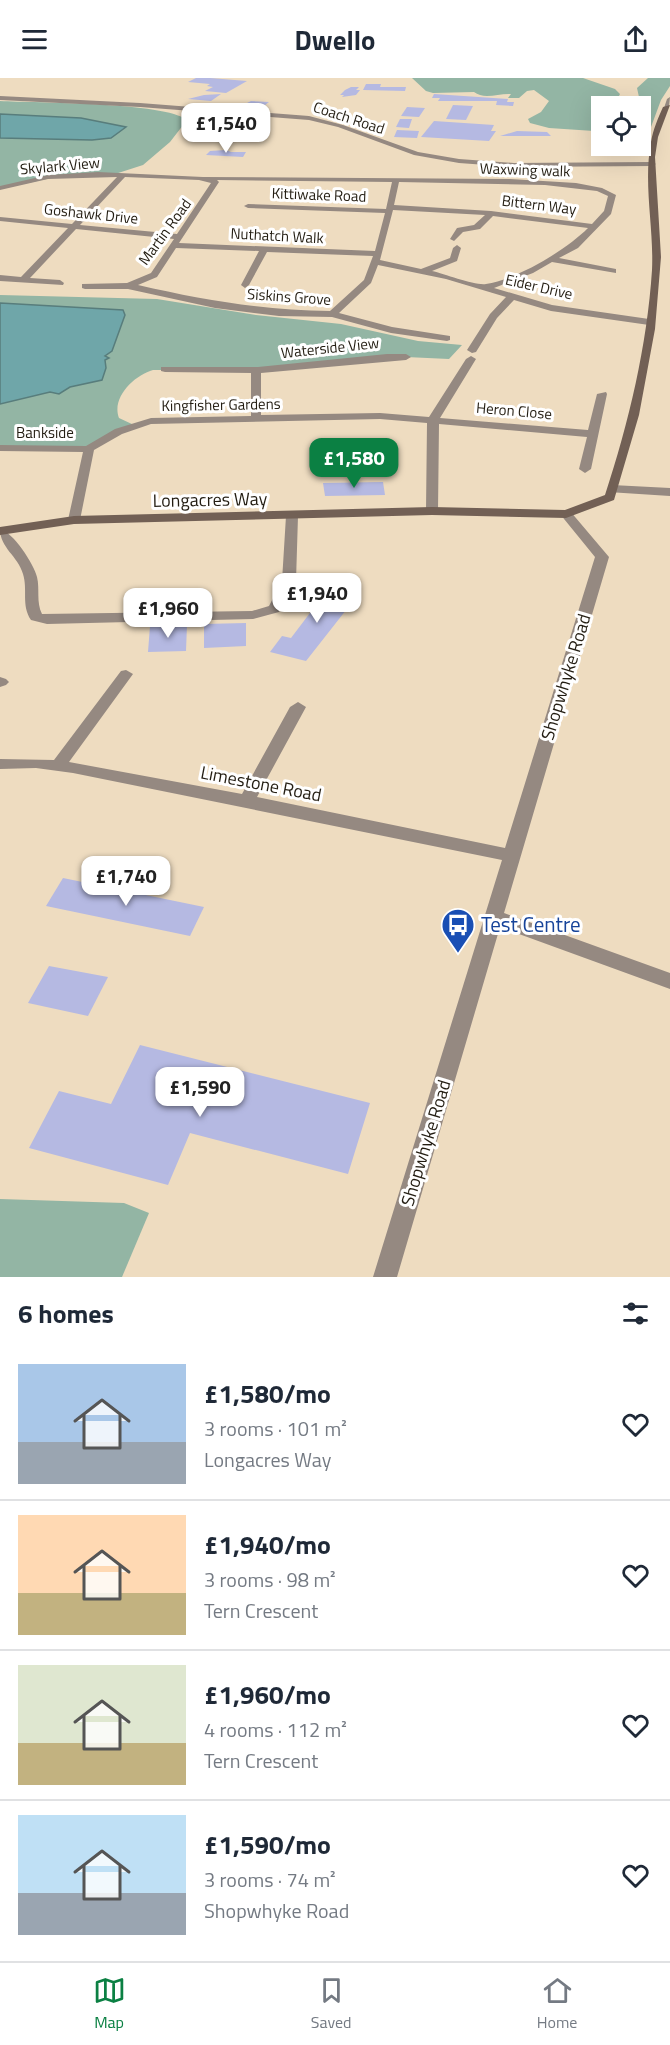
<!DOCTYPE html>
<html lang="en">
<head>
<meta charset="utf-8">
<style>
	:root { --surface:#fff; --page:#f2f2f3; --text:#1f2937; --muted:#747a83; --line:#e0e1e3; --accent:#0b8043 }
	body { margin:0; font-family:"Titillium Web",sans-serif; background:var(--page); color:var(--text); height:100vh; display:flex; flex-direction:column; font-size:22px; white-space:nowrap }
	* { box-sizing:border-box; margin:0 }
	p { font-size:20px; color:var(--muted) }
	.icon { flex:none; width:33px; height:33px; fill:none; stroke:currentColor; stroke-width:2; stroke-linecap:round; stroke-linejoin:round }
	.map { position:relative; height:1199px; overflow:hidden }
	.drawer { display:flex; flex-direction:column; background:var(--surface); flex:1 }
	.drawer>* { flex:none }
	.fabs { position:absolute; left:591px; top:18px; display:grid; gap:12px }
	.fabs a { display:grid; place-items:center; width:60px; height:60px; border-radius:0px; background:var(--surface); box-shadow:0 6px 24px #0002; font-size:30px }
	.price { position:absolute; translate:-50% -51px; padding:0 14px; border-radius:12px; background:#fff; color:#222; font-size:20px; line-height:39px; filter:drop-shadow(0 2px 3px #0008) }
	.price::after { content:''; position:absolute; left:50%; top:36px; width:18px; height:14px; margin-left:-9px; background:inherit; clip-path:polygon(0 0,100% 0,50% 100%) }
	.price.active { background:var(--accent); color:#fff }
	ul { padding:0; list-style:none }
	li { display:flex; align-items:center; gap:18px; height:150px; padding:0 18px }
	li+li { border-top:2px solid var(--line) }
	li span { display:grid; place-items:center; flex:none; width:168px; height:120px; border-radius:0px; color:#555 }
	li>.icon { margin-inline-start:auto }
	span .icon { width:72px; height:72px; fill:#fffc; stroke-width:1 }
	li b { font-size:26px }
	h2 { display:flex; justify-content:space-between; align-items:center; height:72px; padding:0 18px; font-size:26px }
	header { display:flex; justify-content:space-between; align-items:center; height:78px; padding:0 18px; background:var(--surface); font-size:27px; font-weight:700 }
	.menu { display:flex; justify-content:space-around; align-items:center; height:84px; border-top:2px solid var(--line); background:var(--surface); font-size:16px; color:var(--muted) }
	.menu a { display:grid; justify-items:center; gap:3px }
	.menu .active { color:var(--accent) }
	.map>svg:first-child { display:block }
	.green { fill:#93b5a4 }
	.water { fill:#6fa6a9; stroke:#587d7c; stroke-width:1.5 }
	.building { fill:#b5b9e2 }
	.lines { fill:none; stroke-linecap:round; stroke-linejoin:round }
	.minor { fill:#958981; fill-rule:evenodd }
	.tertiary { fill:#958981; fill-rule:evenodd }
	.secondary { fill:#726055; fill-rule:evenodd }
	.labels { text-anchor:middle; stroke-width:6; stroke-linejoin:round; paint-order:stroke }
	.far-street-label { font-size:15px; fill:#231d12; stroke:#fff }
	.street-label { font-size:18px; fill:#231d12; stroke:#fff }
	.near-transit-label { font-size:21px; fill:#164399; stroke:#fff; text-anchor:start }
</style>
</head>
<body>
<header><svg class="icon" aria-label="menu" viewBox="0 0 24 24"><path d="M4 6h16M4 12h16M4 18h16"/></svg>Dwello<svg class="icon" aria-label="share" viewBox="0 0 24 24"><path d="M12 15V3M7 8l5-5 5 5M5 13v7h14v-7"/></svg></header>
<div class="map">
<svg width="670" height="1199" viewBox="0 0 670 1199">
	<rect width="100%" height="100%" fill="#eedcc0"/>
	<g class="green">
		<path d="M412,0h171l32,11 5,5 -6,12h-12l-1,13 -7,12 -45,-3 -19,-5 -2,-4 13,-7 8,-11 -15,-11 -7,1 -8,7h-11l3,-4c-12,-1 -27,6 -37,-2l-41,1 -7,-2z"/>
		<path d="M648,0h22v8l-9,14 -20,54c-13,2 -34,1 -42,-11l2,-3 1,6h38v-40h-8l7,-9 -2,-9z"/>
		<path d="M0,23c35,2 165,1 187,19l-17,22 -27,23 -31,10 -61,3 -51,11z"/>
		<path d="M0,217l157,4 99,16 85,9 77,17 44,4 -13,14 -43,-2 -150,13h-103c-18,5 -42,27 -34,48l15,7 -45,24 -89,-1z"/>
		<polygon points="0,1121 124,1125 149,1135 122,1199 0,1199"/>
	</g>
	<g class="water">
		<polygon points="0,36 81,40 126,49 111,60 92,62 0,60"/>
		<polygon points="0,225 123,232 125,237 112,273 105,278 109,280 105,282 106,290 102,302 70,309 59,316 50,314 0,326"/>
	</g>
	<g class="building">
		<polygon points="196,0 210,0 247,3 226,15 205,13 213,9 207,8 210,6 188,4"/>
		<polygon points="366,6 381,6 380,9 406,9 405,13 363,12"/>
		<polygon points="351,9 359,9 356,12 360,12 356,17 342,19 344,17 340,17 345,12"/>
		<polygon points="221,16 211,23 188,21 204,17"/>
		<polygon points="434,16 508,21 507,24 514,24 513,28 496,27 497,23 438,23 440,20 432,20"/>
		<polygon points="251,23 269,24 260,31 239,29"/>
		<polygon points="453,27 473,28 466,42 446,41"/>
		<polygon points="407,29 425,30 419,39 401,38"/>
		<polygon points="400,41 412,41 409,50 396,49"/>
		<polygon points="434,43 494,47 491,53 496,53 489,63 421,59"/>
		<polygon points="397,52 419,53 417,60 394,59"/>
		<polygon points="517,53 547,54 551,58 500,58"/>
		<polygon points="226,72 231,74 246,74 243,79 206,77 210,73"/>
		<polygon points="383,404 385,417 325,418 323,405"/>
		<polygon points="332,506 361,513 306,583 270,574 282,558 291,560"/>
		<polygon points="246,545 246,568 204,570 204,546"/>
		<polygon points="187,547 186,573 148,574 150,548"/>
		<polygon points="63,800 204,829 190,858 46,828"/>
		<polygon points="49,888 108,899 88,938 28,925"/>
		<polygon points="140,967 370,1025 348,1096 190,1055 168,1107 29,1070 59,1013 111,1026"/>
	</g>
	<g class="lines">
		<g class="minor">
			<polygon points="0,18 140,25 309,38 343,47 418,74 459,81 514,85 652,84 656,86 652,88 514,89 459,85 414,77 338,49 309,42 140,29 0,22"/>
			<path d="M98,94l105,5 307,2 66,4 26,5 14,7 -5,19 -33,34 -19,10 57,11v4l-64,-11 -19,11 -39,15 58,17 97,14 5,3 -5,3 -98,-14 -37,-11 -17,18 -21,34 -4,1 -5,-3 23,-36 16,-17 -60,-18 -68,-14 -7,18 -32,30 53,14 58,9v4l-3,1 -56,-8 -59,-16 -53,-1 -64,-8 -87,-19h-43l-3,-1v-4l45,-1 24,-10 23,-34 -98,-10 -46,49 30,2 4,3 -1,2 -63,-4v-6l21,2 47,-49 -68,-7v-4l72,7 45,-47 -69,2 -48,11v-4l48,-11zM125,99l74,3 12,3 -34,51 -97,-9zM217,102l175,2 -6,27 -138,-5 -4,2 4,2 137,5 -10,38 -196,-8 40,-61zM399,104l146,3 52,6 11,5 -4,15 -12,13 -101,-13 -97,-6zM393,132l92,5 -11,10 -17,3 -7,11 4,2 9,-9 17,-3 13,-13 95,12c-22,22 -70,51 -102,56 -10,2 -41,-10 -54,-13l25,-10 4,-13 -4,-3 -4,3 -3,10 -29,11 -41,-9zM176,170l83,3 -18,34 4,3 4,-3 18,-33 106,4 -9,24 -34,31c-68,-1 -127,-11 -192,-26l19,-8z"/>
			<polygon points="387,276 406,276 411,279 406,282 261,295 261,337 380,335 429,339 466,281 471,278 476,281 440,340 588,352 597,316 606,314 607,316 591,391 585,395 579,391 587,359 439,346 438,433 432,437 426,433 427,345 380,341 151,346 122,356 94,372 80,442 74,446 68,442 83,374 0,373 0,367 86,368 115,351 151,340 251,338 251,295 165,294 161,293 161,289 258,289"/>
			<polygon points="612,407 670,410 670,418 608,414 608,408"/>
			<polygon points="566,432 570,433 609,479 504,835 670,895 670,911 500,849 397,1199 373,1199 502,782 73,695 36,690 0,691 0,681 54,682 121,593 126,592 133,596 69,684 242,716 290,629 298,624 306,629 257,719 505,770 595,479 560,436"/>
			<path d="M292,434l6,4 -2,65 -17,31 -26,7 -206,5 -16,-4c-10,-15 -3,-30 -8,-46 -5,-18 -23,-26 -23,-45 13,3 34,35 37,48 3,12 -1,25 5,37l210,-3 17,-5 13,-25 4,-65z"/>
			<polygon points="0,599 6,601 9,604 6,607 0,609"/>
		</g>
		<polygon class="tertiary" points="670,19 669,29 664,30 667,21"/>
		<path class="secondary" d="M670,27l-12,32 -3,20 6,100 -6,72 -16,86 -25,85 -48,18 -134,-3 -358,9 -74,11v-8l74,-11 358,-9 133,3 40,-15c24,-73 42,-149 47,-225 2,-43 -9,-86 -1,-128 2,-12 7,-24 12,-35z"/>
	</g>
	<defs>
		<g id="bus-pin" transform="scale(1.725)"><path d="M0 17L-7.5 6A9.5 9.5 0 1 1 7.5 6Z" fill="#1a4fb4" stroke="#fff"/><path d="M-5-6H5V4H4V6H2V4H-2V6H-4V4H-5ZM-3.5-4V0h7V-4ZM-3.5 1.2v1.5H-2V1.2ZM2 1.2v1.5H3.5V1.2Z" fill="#fff"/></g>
	</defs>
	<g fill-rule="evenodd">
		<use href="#bus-pin" x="458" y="847"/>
	</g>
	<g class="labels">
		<g class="far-street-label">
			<text transform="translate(349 40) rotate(18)" y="5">Coach Road</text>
			<text transform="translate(60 88) rotate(-5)" y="5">Skylark View</text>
			<text transform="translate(525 92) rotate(2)" y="5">Waxwing walk</text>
			<text transform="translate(319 117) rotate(2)" y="5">Kittiwake Road</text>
			<text transform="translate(539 127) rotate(7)" y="5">Bittern Way</text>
			<text transform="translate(91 136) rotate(6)" y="5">Goshawk Drive</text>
			<text transform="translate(165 154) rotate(-54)" y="5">Martin Road</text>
			<text transform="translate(277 158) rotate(3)" y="5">Nuthatch Walk</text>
			<text transform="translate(539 209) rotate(13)" y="5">Eider Drive</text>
			<text transform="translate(289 219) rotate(4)" y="5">Siskins Grove</text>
			<text transform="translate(330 270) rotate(-6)" y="5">Waterside View</text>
			<text transform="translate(221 327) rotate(-1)" y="5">Kingfisher Gardens</text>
			<text transform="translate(514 333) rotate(5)" y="5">Heron Close</text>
			<text x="45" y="360">Bankside</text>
		</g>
		<g class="street-label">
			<text transform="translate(210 422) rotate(-1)" y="6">Longacres Way</text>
			<text transform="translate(566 599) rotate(-73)" y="6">Shopwhyke Road</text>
			<text transform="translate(261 706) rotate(11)" y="6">Limestone Road</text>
			<text transform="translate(426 1065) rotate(-73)" y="6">Shopwhyke Road</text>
		</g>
		<g class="near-transit-label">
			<text x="481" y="854">Test Centre</text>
		</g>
	</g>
</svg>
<div class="fabs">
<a><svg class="icon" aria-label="locate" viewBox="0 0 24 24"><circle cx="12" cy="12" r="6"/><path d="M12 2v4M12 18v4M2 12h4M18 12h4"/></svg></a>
</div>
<b class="price" style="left:226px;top:76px">£1,540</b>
<b class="price active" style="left:354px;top:411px">£1,580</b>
<b class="price" style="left:317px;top:546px">£1,940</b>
<b class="price" style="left:168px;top:561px">£1,960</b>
<b class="price" style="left:126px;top:829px">£1,740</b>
<b class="price" style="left:200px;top:1040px">£1,590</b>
</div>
<section class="drawer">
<h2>6 homes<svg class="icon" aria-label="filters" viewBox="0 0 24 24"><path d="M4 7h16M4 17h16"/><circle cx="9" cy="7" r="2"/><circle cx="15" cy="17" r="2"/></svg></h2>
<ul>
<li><span style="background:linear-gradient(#a9c7e8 65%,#9aa5b1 0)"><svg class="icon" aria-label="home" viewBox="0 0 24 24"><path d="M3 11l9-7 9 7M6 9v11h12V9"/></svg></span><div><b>£1,580/mo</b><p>3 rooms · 101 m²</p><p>Longacres Way</p></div><svg class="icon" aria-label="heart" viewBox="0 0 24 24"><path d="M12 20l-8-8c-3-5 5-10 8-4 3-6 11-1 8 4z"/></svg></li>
<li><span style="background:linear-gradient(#ffd9b3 65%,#c2b280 0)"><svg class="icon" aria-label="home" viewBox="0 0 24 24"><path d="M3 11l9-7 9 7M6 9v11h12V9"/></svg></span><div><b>£1,940/mo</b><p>3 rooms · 98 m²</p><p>Tern Crescent</p></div><svg class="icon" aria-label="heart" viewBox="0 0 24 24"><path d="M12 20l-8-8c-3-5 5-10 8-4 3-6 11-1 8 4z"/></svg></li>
<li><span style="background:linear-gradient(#dfe7d0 65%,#c2b280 0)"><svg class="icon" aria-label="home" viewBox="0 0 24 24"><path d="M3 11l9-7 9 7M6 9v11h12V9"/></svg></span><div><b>£1,960/mo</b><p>4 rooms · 112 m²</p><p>Tern Crescent</p></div><svg class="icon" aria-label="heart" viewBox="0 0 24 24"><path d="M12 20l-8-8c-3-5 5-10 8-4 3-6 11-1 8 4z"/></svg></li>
<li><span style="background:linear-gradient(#bfe0f5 65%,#9aa5b1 0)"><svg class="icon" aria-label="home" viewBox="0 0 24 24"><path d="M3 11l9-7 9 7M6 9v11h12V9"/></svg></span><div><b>£1,590/mo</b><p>3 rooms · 74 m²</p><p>Shopwhyke Road</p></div><svg class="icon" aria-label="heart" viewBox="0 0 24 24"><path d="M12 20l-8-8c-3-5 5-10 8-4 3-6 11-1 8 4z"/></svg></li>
</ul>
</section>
<nav class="menu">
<a class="active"><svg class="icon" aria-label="map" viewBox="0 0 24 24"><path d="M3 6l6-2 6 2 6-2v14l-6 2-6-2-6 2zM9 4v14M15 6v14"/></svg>Map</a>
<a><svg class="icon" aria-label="saved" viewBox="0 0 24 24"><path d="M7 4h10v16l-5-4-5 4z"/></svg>Saved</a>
<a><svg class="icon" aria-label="home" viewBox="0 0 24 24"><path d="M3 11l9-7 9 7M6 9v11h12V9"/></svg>Home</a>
</nav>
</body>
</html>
